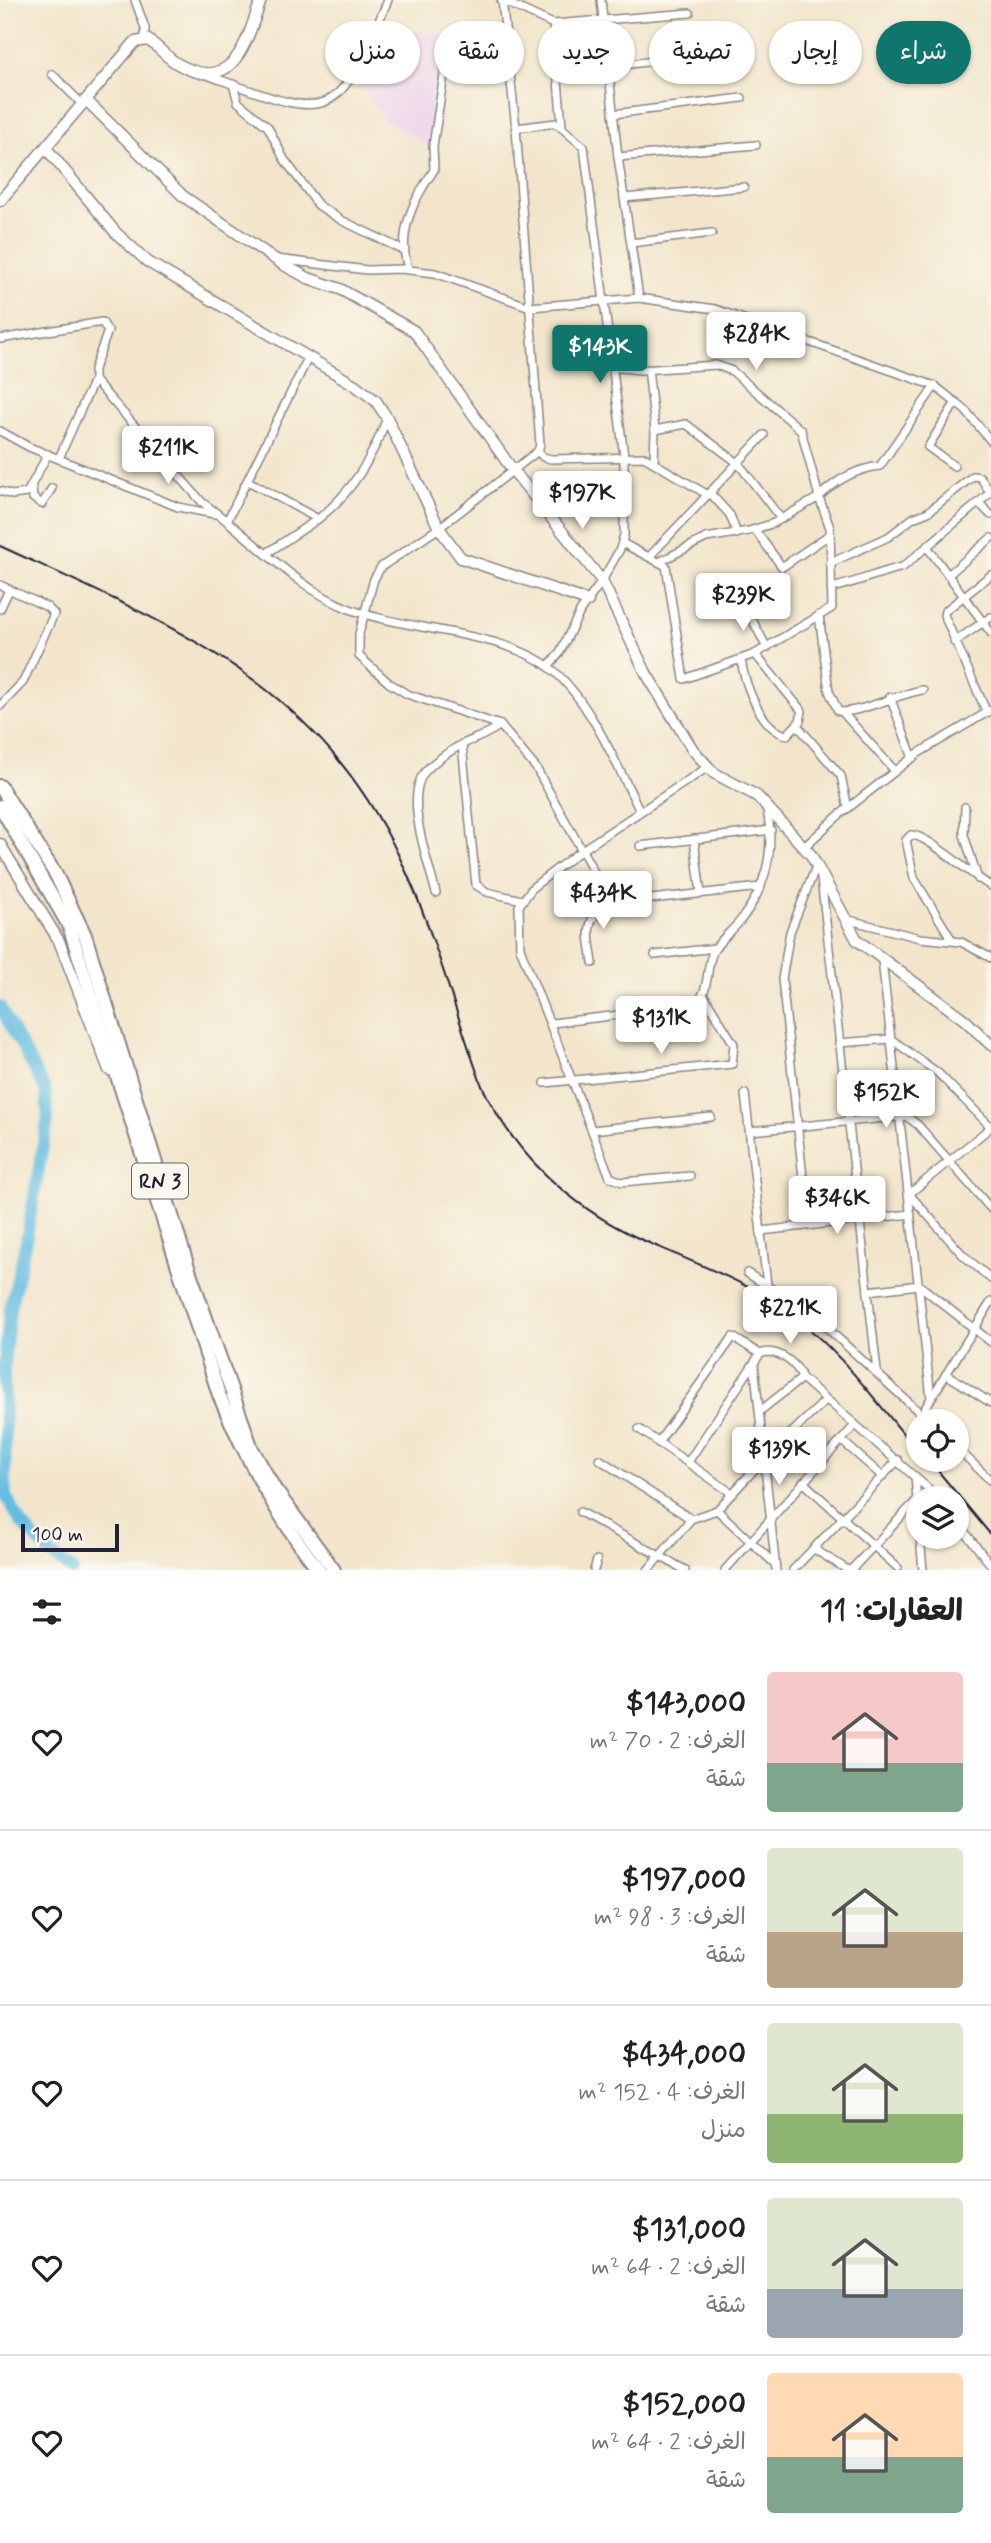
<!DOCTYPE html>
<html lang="ar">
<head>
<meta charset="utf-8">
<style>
	:root { --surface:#fff; --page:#f2f2f2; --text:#222; --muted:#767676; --line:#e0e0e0; --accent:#0f766e }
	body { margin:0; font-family:Mynerve,"Playpen Sans Arabic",sans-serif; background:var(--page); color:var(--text); direction:rtl; height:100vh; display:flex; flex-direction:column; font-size:26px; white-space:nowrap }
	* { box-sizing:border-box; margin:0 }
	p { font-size:23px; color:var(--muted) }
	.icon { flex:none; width:38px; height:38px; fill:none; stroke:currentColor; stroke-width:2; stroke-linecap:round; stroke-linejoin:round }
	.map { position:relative; height:1570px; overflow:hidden; direction:ltr }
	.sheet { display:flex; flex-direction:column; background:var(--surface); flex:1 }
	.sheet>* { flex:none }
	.hud { position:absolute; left:21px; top:21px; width:950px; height:63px; direction:rtl; display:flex; gap:14px }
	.controls { position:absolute; left:906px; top:1409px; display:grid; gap:14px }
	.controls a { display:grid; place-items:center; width:63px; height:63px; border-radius:50%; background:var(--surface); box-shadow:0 2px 5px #0004; font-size:35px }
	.scale { position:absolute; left:21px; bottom:18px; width:98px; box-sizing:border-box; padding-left:7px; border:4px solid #22223b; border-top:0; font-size:19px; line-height:24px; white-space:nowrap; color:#22223b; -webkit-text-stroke:5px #fbf7ec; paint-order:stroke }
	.price { position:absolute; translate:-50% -60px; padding:0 16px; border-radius:7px; background:#fff; color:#222; font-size:23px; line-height:46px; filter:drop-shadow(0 2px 4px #0008) }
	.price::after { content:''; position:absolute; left:50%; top:42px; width:21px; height:16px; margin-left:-10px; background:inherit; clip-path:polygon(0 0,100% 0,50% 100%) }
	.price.selected { background:var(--accent); color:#fff }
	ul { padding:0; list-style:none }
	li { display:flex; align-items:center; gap:21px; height:175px; padding:0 28px }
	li+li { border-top:2px solid var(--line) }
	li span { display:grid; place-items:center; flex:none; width:196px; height:140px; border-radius:7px; color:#555 }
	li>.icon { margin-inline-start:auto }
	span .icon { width:84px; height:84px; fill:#fffc; stroke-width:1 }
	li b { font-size:30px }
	h2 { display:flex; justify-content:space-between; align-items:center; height:84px; padding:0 28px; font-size:30px }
	.chip { padding:0 24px; border-radius:32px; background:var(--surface); box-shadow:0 2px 5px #0004; font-size:24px; line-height:63px }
	.chip.selected { background:var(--accent); color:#fff }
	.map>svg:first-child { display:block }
	.built { fill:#ecd1ea }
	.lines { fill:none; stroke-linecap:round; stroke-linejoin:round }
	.river { stroke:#64bde2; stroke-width:12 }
	.minor-casing { stroke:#8a8483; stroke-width:10 }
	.tertiary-casing { stroke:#8a8483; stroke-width:13 }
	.trunk-casing { stroke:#8a8483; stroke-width:16 }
	.minor { stroke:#fff; stroke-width:7 }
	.tertiary { stroke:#fff; stroke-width:10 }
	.trunk { stroke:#fff; stroke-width:12 }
	.rail { stroke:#22223b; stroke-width:2 }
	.labels { text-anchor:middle; stroke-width:5; stroke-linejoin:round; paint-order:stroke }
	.shield { fill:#fbf7ec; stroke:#636270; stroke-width:2 }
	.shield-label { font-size:21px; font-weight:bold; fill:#22223b }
</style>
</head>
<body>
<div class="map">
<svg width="991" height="1570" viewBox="0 0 991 1570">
	<rect width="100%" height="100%" fill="#fbf7ec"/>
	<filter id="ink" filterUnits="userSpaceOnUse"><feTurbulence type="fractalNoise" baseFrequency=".0143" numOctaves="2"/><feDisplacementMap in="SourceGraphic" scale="14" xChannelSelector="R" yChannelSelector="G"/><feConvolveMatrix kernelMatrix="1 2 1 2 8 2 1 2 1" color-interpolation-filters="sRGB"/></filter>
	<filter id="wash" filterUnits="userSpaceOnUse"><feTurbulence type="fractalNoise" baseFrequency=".00686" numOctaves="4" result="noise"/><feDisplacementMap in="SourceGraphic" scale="28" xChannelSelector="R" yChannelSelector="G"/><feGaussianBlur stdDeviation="1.57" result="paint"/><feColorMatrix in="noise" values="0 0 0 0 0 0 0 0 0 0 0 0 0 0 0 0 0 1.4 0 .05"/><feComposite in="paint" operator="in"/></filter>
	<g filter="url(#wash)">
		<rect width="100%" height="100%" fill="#f2e5cb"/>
		<polygon class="built" points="384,27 450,35 430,146 383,120 360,82"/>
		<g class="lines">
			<polyline class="river" points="0,1007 45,1089 48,1118 26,1241 10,1309 4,1366 6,1496 21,1523 49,1553 72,1570"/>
		</g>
	</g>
	<g filter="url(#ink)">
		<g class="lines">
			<g class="minor-casing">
				<g id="minor">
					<polyline points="135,0 145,28 145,39"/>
					<polyline points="501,0 553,24 690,13"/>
					<polyline points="502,0 516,128 540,444 538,451 439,528 381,567 374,579 359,634 359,656 389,683 407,694 500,725 536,768 604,890 610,898 623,902 761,887"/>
					<polyline points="601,0 618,157 639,298"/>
					<polyline points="553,24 562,126"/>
					<polyline points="608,67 737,50"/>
					<polyline points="52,74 82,104"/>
					<path d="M207,75c125,45 127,52 181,-75"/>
					<polyline points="233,84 238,102 268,127 284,159 318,205 341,220 403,250"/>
					<polyline points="613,114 742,98"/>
					<polyline points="516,128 556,123 584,147 624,456 624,535 620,549 602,581 581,610 559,654 548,666"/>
					<polyline points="618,157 756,145"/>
					<polyline points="624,198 744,187"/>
					<polyline points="631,243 712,233"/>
					<polyline points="276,259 367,270 401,269 435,273 530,307 639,298 715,309 935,386 965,410 991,441"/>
					<path d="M408,269c-11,-36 5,-69 26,-99l-1,-24 16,-104"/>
					<polyline points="0,339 102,322 108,331 94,369 94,380 202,502 227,521 308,358"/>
					<path d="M611,367l30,3 75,-5 16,6 69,59 18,67c18,-18 37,-28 61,-31l55,-80"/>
					<polyline points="648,369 655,430 654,462"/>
					<polyline points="655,430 686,424 738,463 781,519"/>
					<polyline points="0,431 29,447 178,507 214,514"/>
					<polyline points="538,451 543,457 551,459 644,457 708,495"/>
					<polyline points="59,458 94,380"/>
					<polyline points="954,466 928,447 956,402"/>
					<path d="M248,481l70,38c34,-26 54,-61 69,-101"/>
					<polyline points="32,488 33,498 42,504 52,488"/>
					<polyline points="0,491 12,495 27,493 48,454"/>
					<polyline points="710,493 730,515 737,534"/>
					<polyline points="979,503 991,515"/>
					<path d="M227,521c37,30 76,69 120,87 60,24 159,22 207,63 37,32 64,97 86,140"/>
					<polyline points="755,530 782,567 829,535"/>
					<polyline points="622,543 666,566 684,679 755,654 832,608 830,528 819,497 774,523 749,531 706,538 661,561"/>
					<polyline points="928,548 991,633"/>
					<polyline points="267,553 318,519"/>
					<polyline points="650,556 764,435"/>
					<polyline points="830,563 888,537 913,518 928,512 973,476 980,477 990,492"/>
					<polyline points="948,575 991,538"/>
					<polyline points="0,585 47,607 54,614 23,682 0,706"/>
					<path d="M831,588c25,-5 48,-16 72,-21l88,-75"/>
					<polyline points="744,604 767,648"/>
					<polyline points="0,609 9,590"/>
					<path d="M819,615l10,76 9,20c15,5 65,-19 85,-21"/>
					<polyline points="954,642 991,617"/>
					<path d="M741,660c4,24 19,69 46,75l13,-14 2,-10 -47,-57"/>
					<polyline points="890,697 913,758"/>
					<polyline points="843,713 895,771"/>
					<polyline points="987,713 944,615 945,611 991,575"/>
					<polyline points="797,725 841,776 848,808"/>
					<polyline points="462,744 476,885 487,892 522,900"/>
					<polyline points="965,807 964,835 978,879"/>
					<polyline points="694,839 701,894"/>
					<polyline points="640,846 771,830"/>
					<polyline points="804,847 838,816 917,754 991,710"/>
					<polyline points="821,878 877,1371"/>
					<path d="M436,893c-7,-29 -32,-95 -12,-120 7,-9 20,-18 30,-24 15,-10 32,-12 46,-24"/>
					<polyline points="845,919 920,938 961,942 991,958"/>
					<path d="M952,940l-38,-62 -8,-38 5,-5c14,-2 62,42 80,51"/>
					<polyline points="655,955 715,948"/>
					<polyline points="882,960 931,1398"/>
					<path d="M593,963c-5,-34 -10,-44 21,-64"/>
					<path d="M552,1023l143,-17c17,-19 9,-37 19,-56 6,-10 18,-19 26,-29 27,-34 35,-70 27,-112"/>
					<polyline points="839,1043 891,1039 938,1073 991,1127"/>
					<polyline points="545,1083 732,1064 734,1044 703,994"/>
					<polyline points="745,1094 767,1285"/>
					<polyline points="991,1127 909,1194 962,1254 991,1279"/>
					<polyline points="592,1130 711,1117"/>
					<polyline points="750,1131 906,1116 918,1125 991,1209"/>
					<polyline points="690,1176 622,1182 610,1177 520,948 519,906 533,887 579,852 708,767"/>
					<polyline points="808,1225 782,979 790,932 817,864"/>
					<polyline points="761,1231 911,1214"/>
					<polyline points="747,1273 815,1317 929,1421"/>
					<polyline points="868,1291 919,1285 991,1342"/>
					<path d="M760,1354c16,-7 37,9 42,24l137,120"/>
					<polyline points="754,1363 776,1570"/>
					<polyline points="946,1374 991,1403"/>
					<polyline points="760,1411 802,1378"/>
					<polyline points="922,1413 991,1302"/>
					<polyline points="639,1429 733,1494"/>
					<polyline points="841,1440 882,1476"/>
					<polyline points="658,1443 733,1337 760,1354 688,1462"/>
					<polyline points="957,1448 991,1481"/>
					<polyline points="599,1459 691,1519"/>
					<polyline points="915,1476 919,1525"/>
					<polyline points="803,1482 898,1568"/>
					<polyline points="717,1510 775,1564"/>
					<polyline points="580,1512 685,1570"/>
					<polyline points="957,1522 991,1565"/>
					<polyline points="920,1536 923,1570"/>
					<polyline points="814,1549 848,1570"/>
					<polyline points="594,1570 597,1560"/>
					<polyline points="648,1570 691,1519 717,1510 765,1458 826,1400"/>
					<polyline points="725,1570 855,1425"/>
					<polyline points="793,1570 898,1460"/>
					<polyline points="851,1570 916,1501"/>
				</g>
			</g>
			<g class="tertiary-casing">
				<g id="tertiary">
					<polyline points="86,100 183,196 282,264 308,278 340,289 414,331 512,469 602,581 646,673 693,750 714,773 757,796 811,855 857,940 965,1020 991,1045"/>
					<polyline points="46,148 116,233 148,262 355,385 376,401 387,418 439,528 461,558 588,601"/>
					<path d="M0,201l135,-159 13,-2c11,7 19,18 30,24 56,32 69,-24 83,-64"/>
					<polyline points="0,844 59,941 109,1070"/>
				</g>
			</g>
			<g class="trunk-casing">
				<g id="trunk">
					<polyline points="0,786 56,875 85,935 188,1267 252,1449 274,1488 334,1570"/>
					<path d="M0,806l69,120 150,469c27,63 57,121 100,175"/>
				</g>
			</g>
			<use href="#minor" class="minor"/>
			<use href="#tertiary" class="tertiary"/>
			<use href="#trunk" class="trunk"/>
			<g class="rail">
				<path d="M0,546c177,82 325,138 408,330 30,68 48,140 74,210 32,68 88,120 156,152 46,21 96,38 139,66 57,38 98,96 142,149"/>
				<polyline points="929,1460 991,1535"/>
			</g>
		</g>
	</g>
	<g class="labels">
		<rect class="shield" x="132" y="1163.5" width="56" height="35" rx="5"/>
		<g class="shield-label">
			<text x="160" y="1188">RN 3</text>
		</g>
	</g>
</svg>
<div class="controls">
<a><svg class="icon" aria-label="locate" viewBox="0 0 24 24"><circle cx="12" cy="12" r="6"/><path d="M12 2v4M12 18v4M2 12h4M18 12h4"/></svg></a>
<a><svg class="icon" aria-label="layers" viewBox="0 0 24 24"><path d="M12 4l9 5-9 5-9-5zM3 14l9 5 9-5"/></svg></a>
</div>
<div class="scale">100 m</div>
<b class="price" style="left:756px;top:372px">$284K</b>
<b class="price selected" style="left:600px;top:385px">$143K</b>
<b class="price" style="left:168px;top:486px">$211K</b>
<b class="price" style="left:582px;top:531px">$197K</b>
<b class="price" style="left:743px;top:633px">$239K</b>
<b class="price" style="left:603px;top:931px">$434K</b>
<b class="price" style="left:661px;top:1056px">$131K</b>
<b class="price" style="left:886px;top:1130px">$152K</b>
<b class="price" style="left:837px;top:1236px">$346K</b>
<b class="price" style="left:790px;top:1346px">$221K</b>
<b class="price" style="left:779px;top:1487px">$139K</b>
<div class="hud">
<a class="chip selected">شراء</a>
<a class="chip">إيجار</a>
<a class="chip">تصفية</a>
<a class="chip">جديد</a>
<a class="chip">شقة</a>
<a class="chip">منزل</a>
</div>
</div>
<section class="sheet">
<h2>العقارات: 11<svg class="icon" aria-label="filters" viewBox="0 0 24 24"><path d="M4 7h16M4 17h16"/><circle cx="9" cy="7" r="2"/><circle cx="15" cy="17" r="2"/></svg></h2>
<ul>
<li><span style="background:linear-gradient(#f6c9c9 65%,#7fa58c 0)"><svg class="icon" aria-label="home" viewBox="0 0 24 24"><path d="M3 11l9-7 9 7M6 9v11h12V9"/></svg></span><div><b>$143,000</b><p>الغرف: 2 · 70 m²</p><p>شقة</p></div><svg class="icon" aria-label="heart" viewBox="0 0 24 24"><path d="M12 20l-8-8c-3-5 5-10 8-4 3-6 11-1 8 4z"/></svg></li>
<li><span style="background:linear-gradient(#dfe7d0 60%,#b9a48a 0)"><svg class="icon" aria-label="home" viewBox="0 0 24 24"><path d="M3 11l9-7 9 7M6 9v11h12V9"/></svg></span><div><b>$197,000</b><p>الغرف: 3 · 98 m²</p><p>شقة</p></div><svg class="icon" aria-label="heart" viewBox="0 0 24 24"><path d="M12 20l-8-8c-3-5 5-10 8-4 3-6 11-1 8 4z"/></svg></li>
<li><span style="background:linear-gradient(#dfe7d0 65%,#8fb573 0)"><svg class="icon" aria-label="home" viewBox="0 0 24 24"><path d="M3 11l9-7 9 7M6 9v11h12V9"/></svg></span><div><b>$434,000</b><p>الغرف: 4 · 152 m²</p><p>منزل</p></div><svg class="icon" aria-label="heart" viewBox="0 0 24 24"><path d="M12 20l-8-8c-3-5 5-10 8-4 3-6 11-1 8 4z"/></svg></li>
<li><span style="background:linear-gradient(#dfe7d0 65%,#9aa5b1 0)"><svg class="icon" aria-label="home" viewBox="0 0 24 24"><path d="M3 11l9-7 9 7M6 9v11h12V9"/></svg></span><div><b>$131,000</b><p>الغرف: 2 · 64 m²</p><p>شقة</p></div><svg class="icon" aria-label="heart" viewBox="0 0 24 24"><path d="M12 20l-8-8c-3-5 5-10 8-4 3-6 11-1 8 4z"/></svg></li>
<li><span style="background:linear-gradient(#ffd9b3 60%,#7fa58c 0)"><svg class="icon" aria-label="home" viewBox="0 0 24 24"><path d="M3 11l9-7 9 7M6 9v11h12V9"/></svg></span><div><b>$152,000</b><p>الغرف: 2 · 64 m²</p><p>شقة</p></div><svg class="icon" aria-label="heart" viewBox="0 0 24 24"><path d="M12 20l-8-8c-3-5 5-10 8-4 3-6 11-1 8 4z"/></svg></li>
</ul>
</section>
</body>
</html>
